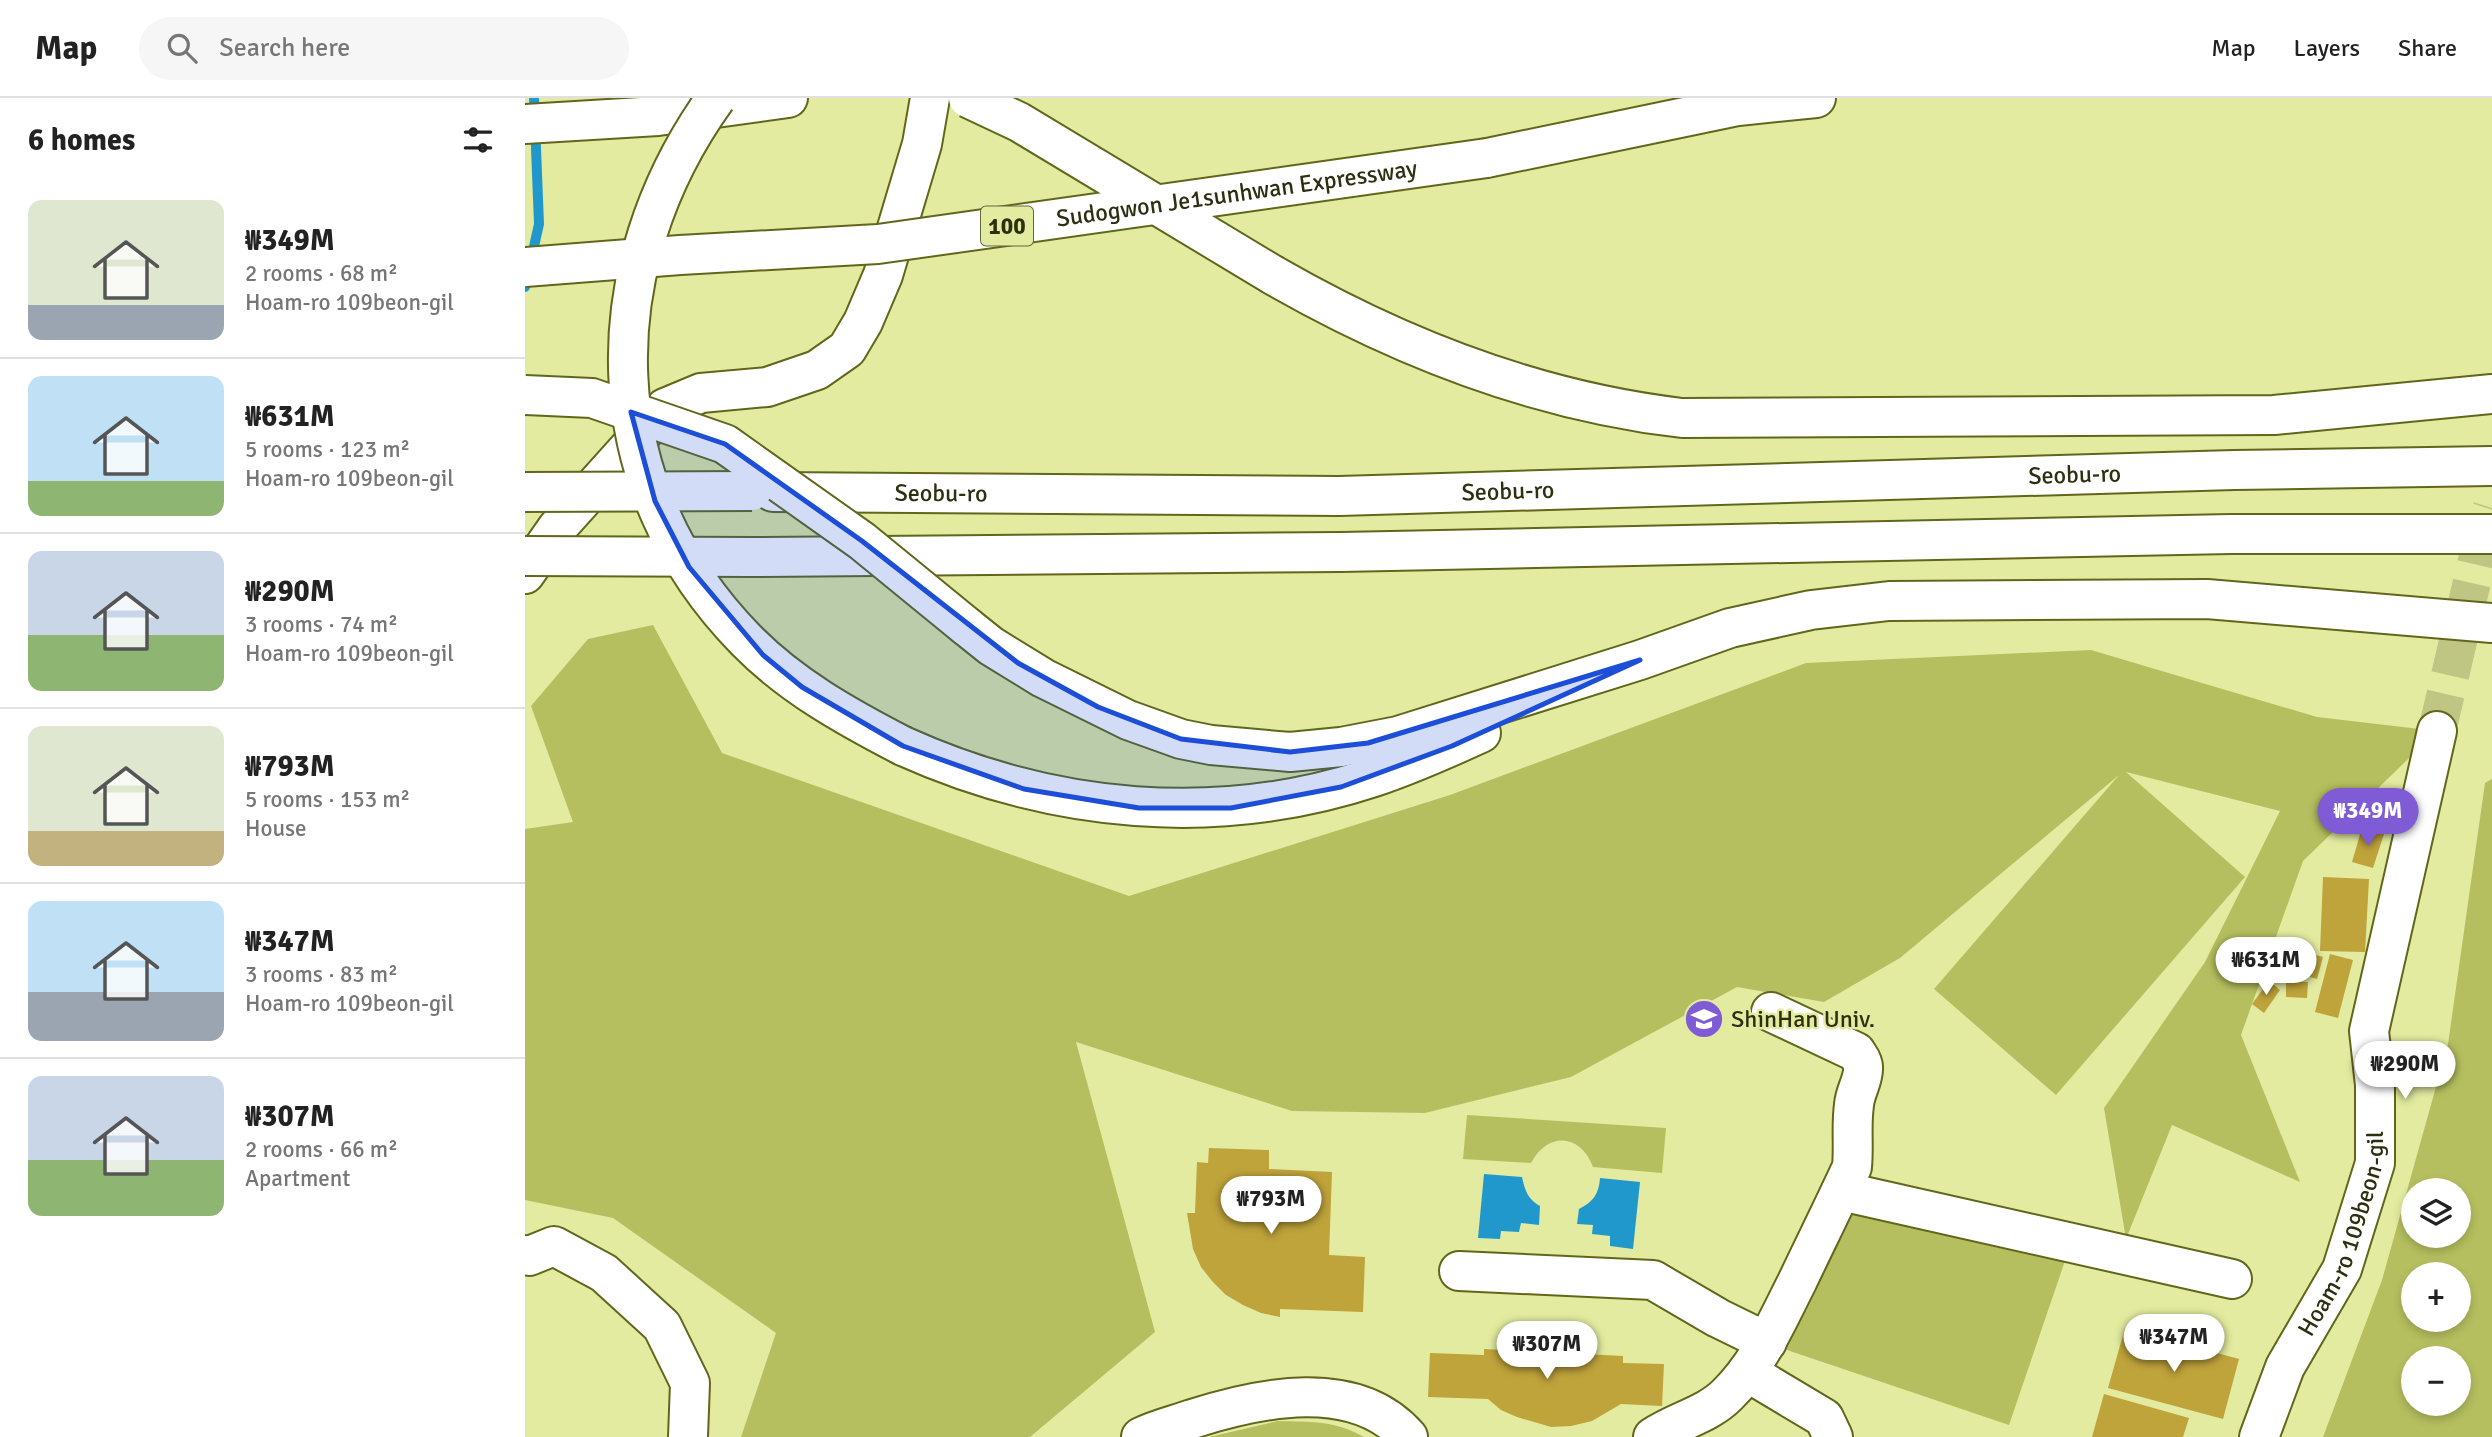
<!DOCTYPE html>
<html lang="en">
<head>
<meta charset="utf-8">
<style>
	:root { --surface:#fff; --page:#f6f6f6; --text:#222; --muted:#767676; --line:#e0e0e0; --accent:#7f5bd5 }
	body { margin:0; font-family:Signika,sans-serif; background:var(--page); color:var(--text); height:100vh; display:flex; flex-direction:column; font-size:26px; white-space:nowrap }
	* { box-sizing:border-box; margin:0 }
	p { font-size:23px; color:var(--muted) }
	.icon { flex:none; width:38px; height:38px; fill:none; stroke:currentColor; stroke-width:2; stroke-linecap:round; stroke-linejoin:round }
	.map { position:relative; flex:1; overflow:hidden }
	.details { display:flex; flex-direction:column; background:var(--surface); width:525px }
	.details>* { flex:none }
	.buttons { position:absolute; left:1876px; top:1080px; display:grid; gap:14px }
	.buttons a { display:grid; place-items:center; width:70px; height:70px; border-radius:50%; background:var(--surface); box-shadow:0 4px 10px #0003; font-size:35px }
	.price { position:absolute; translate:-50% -60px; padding:0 16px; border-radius:24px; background:#fff; color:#222; font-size:23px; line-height:46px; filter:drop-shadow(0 2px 4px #0008) }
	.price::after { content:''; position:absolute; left:50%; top:42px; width:21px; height:16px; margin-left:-10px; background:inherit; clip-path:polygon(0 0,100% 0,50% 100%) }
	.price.active { background:var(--accent); color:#fff }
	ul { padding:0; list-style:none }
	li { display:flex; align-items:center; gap:21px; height:175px; padding:0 28px }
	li+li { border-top:2px solid var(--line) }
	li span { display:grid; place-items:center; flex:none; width:196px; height:140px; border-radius:14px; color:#555 }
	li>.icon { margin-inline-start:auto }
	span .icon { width:84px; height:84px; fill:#fffc; stroke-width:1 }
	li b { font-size:30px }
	h2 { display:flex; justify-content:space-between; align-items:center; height:84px; padding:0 28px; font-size:30px }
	header { display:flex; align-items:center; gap:42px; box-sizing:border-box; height:98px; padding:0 35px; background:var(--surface); border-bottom:2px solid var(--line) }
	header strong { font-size:33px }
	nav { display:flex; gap:38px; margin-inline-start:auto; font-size:24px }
	.search { width:490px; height:63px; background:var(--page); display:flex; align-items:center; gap:18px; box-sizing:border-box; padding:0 24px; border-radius:38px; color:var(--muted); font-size:26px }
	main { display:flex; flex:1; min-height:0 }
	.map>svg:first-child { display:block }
	.green { fill:#b6bf5f; fill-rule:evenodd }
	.water { fill:#2198cc }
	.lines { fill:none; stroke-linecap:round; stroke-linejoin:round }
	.stream { stroke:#2198cc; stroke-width:10 }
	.building { fill:#bfa33b }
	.minor-tunnel { stroke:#bfc583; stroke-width:38; stroke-dasharray:38 19; stroke-linecap:butt }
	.minor-casing { stroke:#61661b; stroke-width:42 }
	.highway-casing { stroke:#61661b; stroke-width:42 }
	.minor { stroke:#fff; stroke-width:38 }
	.highway { stroke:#fff; stroke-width:38 }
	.highway-bridge-casing { stroke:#61661b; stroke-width:42; stroke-linecap:butt }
	.highway-bridge { stroke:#fff; stroke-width:38 }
	.marked { fill:#1d4ed8; fill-opacity:0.2; stroke:#1d4ed8; stroke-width:5; stroke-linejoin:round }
	.labels { text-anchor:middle; stroke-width:5; stroke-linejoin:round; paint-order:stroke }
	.shield { fill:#e3eba0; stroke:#64673c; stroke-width:2 }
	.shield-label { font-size:23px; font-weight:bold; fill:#2d2f11 }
	.street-label { font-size:24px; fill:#2d2f11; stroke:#e3eba0 }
	.poi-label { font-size:24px; fill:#2d2f11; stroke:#e3eba0; text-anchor:start }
</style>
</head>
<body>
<header>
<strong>Map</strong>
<div class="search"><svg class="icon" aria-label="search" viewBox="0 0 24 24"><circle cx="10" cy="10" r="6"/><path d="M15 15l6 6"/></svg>Search here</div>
<nav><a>Map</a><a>Layers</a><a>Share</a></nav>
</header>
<main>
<section class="details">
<h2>6 homes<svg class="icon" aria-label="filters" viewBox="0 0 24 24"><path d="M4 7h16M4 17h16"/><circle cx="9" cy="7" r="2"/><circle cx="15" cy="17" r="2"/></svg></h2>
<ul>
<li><span style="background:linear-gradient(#dfe7d0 75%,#9aa5b1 0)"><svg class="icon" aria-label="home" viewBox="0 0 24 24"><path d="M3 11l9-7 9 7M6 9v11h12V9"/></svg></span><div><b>₩349M</b><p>2 rooms · 68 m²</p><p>Hoam-ro 109beon-gil</p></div></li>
<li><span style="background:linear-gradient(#bfe0f5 75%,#8fb573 0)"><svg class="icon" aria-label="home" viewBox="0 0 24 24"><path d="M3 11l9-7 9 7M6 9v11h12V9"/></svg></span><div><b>₩631M</b><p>5 rooms · 123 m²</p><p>Hoam-ro 109beon-gil</p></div></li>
<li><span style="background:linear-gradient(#c9d6e8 60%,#8fb573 0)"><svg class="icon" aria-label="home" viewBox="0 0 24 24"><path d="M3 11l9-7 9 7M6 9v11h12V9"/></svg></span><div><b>₩290M</b><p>3 rooms · 74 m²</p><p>Hoam-ro 109beon-gil</p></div></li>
<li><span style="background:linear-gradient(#dfe7d0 75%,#c2b280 0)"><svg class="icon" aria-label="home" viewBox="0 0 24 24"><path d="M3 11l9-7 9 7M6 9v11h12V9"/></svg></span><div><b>₩793M</b><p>5 rooms · 153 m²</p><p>House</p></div></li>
<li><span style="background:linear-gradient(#bfe0f5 65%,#9aa5b1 0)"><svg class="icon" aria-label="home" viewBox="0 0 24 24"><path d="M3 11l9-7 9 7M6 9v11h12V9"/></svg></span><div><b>₩347M</b><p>3 rooms · 83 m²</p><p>Hoam-ro 109beon-gil</p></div></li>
<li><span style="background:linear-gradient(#c9d6e8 60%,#8fb573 0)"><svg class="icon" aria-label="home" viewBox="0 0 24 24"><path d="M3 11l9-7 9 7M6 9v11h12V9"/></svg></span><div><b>₩307M</b><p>2 rooms · 66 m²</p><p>Apartment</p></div></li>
</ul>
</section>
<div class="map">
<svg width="1967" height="1339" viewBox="0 0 1967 1339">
	<rect width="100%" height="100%" fill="#e3eba0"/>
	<g class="green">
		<polygon points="128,527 197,655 604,798 925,697 1281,565 1566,552 1792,619 1912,633 1778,763 1716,937 1775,1084 1647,1027 1601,1141 1579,1010 1680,864 1755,713 1601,674 1720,779 1531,997 1409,891 1594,677 1375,860 1299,904 1212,889 1046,979 900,1015 767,1013 551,944 630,1234 505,1339 216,1339 251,1235 88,1120 0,1102 0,731 48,724 6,608 63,541"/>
		<path d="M1967,681v658h-169l59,-157 66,-236 37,-261zM1888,1092h46v46h-46zM1888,1176h46v46h-46zM1888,1260h46v46h-46z"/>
		<path d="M942,1017l199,13 -4,45 -69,-6c-12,-33 -45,-36 -62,-4l-68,-4z"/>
		<polygon points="1331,1109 1542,1157 1484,1327 1259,1251 1322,1116"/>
		<path d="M753,1323c33,1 56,-1 86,16h-155z"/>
	</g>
	<g class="water">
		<path d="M959,1076l38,3c3,14 6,22 18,29l-1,19 -18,-2 -2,9 -18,-1 -1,8 -22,-1z"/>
		<path d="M1075,1080l40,4 -7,67 -23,-3v-10l-18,-2 1,-9 -16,-1 2,-15c14,-7 20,-15 21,-31z"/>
	</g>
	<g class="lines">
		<polyline class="stream" points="0,189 14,126 9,0"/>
	</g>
	<g class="building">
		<polygon points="1837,730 1859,736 1848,770 1827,764"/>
		<polygon points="1798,779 1844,781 1840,854 1795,853"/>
		<polygon points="1777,853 1798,859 1792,881 1771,875"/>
		<polygon points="1805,856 1828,862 1813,920 1790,914"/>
		<polygon points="1744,883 1755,892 1739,915 1727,906"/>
		<polygon points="1761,883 1783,884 1782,900 1761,899"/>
		<polygon points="684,1050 744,1052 744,1071 807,1074 804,1157 840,1159 838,1214 755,1211 755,1219 736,1215 718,1207 701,1197 687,1183 676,1169 668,1151 662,1115 670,1115 672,1064 683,1065"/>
		<polygon points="1600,1230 1714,1261 1698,1321 1583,1290"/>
		<polygon points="1022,1236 1046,1240 1058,1249 1058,1256 1098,1258 1098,1265 1139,1266 1137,1308 1096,1306 1067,1323 1046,1328 1026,1329 992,1319 976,1312 963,1301 903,1299 905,1255 959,1257 959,1251 999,1253 999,1246 1005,1242"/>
		<polygon points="1579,1296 1664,1320 1658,1339 1567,1339"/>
	</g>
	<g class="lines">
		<polyline class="minor-tunnel" points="1912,633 1957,441 1967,410"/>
		<g class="minor-casing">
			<g id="minor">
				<polyline points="0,476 32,430 140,310 176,295 242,289 292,272 322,251 338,224 358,177 397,46 405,0"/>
				<polyline points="1316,1093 1707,1181"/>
				<polyline points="0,1157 4,1158 29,1148 79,1175 137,1228 165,1285 163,1339"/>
				<polyline points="934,1173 1128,1182 1193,1220 1242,1244"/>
				<polyline points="1222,1274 1299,1320 1308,1339"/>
				<path d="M616,1339c16,-8 34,-12 51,-18 66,-21 163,-43 216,18"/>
				<path d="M1128,1339c24,-16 54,-22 74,-42 32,-31 50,-74 70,-113 18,-38 37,-76 55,-115 2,-21 -1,-42 2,-62 1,-14 10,-25 9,-38 0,-6 -4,-10 -7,-15l-85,-40"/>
				<path id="s1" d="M1734,1339l26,-70 57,-98 33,-106v-78l-6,-54 68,-300"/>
			</g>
		</g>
		<g class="highway-casing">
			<g id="highway">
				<polyline points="0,26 133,18 263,0"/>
				<polyline points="962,60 1213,8 1291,0"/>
				<path d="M748,177c127,73 263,126 409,143l592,-3 218,-21"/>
				<path id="s2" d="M248,394l566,4 895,-26 258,-4"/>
				<polyline points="226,459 816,454 1706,436 1967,436"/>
				<polyline points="441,528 466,548 518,580 603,622 656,641 686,647 765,654 816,649 873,638 1115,562 1205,530 1286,512 1364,503 1682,501 1967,525"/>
				<path d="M378,648c149,67 314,83 471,31 36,-12 72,-28 107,-44"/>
			</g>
		</g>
		<use href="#minor" class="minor"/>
		<use href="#highway" class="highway"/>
		<g class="highway-bridge-casing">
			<g id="highway-bridge">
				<path d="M191,0c-123,171 -121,388 30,542 45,46 101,77 157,106"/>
				<polyline points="443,0 494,24 748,177"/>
				<path id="s3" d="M0,169l155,-12 198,-11 609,-86"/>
				<polyline points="0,297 67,300 200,346 337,443 441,528"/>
				<polyline points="0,394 227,393"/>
				<polyline points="0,458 226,459"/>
			</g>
		</g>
		<use href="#highway-bridge" class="highway-bridge"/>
	</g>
	<path class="marked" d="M106,314l94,32 137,97 156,122 80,44 83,32 109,13 78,-9 272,-83 -188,86 -111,41 -110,21h-92l-115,-19 -121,-43 -101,-59 -39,-32 -74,-88 -34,-66z"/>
	<defs>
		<g id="university-disc" transform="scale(2.0125)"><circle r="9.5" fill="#7f5bd5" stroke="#e3eba0"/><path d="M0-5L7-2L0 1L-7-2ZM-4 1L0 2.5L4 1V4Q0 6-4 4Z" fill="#fff"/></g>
	</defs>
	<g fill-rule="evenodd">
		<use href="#university-disc" x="1179" y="921"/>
	</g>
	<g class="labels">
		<rect class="shield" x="456" y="108.5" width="52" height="39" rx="5"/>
		<g class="shield-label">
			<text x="482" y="136">100</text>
		</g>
		<g class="street-label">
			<text dy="8" stroke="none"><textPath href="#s3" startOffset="716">Sudogwon Je1sunhwan Expressway</textPath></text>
			<text dy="8" stroke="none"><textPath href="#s2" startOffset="1302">Seobu-ro</textPath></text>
			<text dy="8" stroke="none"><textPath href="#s2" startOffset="735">Seobu-ro</textPath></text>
			<text dy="8" stroke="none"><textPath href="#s2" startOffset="168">Seobu-ro</textPath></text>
			<text dy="8" stroke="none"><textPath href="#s1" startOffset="222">Hoam-ro 109beon-gil</textPath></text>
		</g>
		<g class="poi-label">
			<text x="1206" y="929">ShinHan Univ.</text>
		</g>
	</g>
</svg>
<div class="buttons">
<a><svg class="icon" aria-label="layers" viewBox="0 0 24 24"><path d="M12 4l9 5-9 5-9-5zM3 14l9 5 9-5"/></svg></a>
<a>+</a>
<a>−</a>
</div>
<b class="price active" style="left:1843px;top:750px">₩349M</b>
<b class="price" style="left:1741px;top:899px">₩631M</b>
<b class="price" style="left:1880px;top:1003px">₩290M</b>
<b class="price" style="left:746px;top:1138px">₩793M</b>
<b class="price" style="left:1649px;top:1276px">₩347M</b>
<b class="price" style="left:1022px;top:1283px">₩307M</b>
</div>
</main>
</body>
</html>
